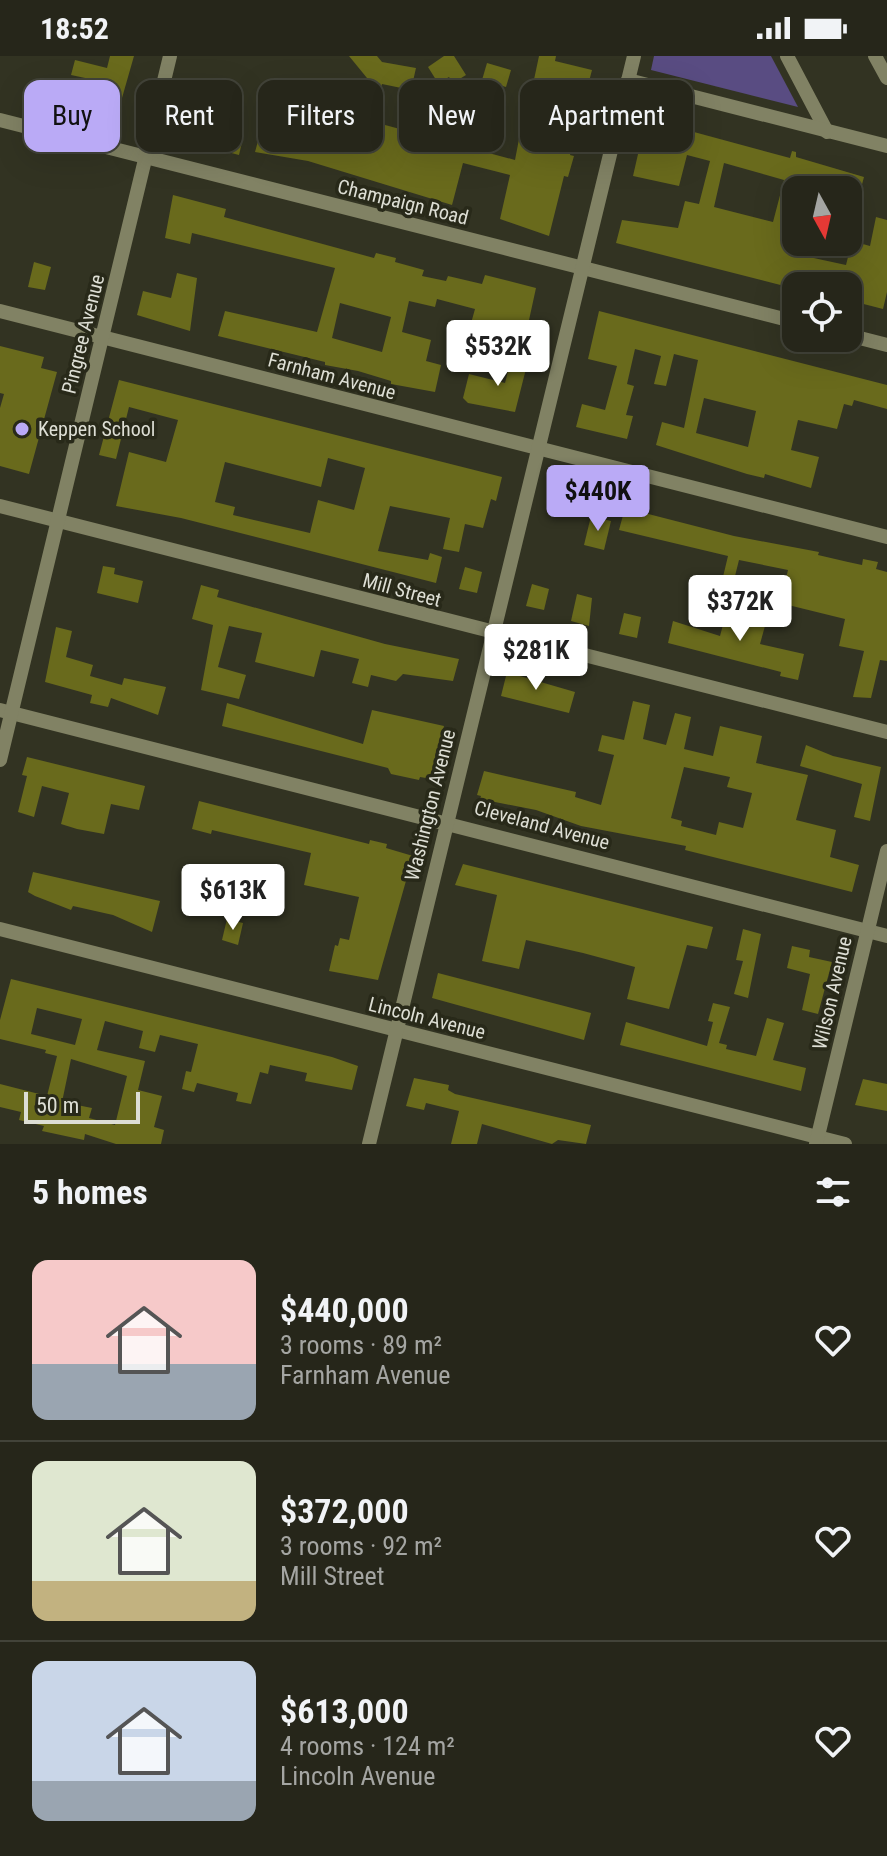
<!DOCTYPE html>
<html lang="en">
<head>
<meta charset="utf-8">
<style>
	:root { --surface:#26261a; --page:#323227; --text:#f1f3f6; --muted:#a4a5a2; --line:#424339; --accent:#baaaf6 }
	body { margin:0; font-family:"Roboto Condensed",sans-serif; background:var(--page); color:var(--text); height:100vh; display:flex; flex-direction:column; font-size:30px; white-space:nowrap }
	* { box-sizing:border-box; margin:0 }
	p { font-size:26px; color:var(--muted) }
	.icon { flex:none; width:44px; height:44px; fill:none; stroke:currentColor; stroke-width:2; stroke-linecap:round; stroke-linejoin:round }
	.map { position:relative; height:1088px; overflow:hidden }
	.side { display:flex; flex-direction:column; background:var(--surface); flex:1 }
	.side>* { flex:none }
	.guide { position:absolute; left:24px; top:24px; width:840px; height:72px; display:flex; gap:16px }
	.needle { width:52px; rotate:172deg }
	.buttons { position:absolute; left:782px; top:120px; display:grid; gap:16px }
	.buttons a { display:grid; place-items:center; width:80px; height:80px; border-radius:16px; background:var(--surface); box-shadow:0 8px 32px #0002,0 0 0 2px var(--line); font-size:40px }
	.scale { position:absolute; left:24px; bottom:20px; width:116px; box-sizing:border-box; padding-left:8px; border:4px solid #ddded4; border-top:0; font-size:22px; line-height:28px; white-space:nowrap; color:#ddded4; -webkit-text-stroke:6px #282919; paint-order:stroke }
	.price { position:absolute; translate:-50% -68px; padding:0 18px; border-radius:8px; background:#fff; color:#222; font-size:26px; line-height:52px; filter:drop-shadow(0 2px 4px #0008) }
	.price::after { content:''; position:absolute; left:50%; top:48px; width:24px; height:18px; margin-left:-12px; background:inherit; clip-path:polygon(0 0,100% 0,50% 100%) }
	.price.current { background:var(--accent); color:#111 }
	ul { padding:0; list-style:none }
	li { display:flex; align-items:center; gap:24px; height:200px; padding:0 32px }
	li+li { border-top:2px solid var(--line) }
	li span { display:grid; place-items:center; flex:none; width:224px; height:160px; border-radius:16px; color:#555 }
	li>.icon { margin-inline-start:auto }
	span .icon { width:96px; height:96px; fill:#fffc; stroke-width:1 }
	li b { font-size:34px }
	h2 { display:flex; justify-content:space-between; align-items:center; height:96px; padding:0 32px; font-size:34px }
	.tag { padding:0 28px; border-radius:16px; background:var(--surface); box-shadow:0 8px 32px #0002,0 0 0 2px var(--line); font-size:28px; line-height:72px }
	.tag.current { background:var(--accent); color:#111 }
	.status { display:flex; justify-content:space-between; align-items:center; height:56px; padding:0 40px; background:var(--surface); direction:ltr }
	.status svg { height:22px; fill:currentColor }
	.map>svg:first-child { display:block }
	.green { fill:#594c82 }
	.building { fill:#696a1c; fill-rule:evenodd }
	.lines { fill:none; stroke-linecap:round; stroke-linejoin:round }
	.street { stroke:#818264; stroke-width:14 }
	.poi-dot { fill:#baaaf6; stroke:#282919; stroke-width:3 }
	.labels { text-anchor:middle; stroke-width:7; stroke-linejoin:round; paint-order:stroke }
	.street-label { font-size:20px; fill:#ddded4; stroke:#282919 }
	.poi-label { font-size:20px; fill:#ddded4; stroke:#282919; text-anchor:start }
</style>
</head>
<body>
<div class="status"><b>18:52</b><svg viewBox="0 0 49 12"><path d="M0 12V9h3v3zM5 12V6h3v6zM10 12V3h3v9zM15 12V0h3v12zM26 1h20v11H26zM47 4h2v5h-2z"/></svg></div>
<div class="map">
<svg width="887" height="1088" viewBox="0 0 887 1088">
	<rect width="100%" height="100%" fill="#323322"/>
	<polygon class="green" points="654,0 771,0 798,51 651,14"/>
	<g class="building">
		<polygon points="110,0 134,0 114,70 66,57 70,43 97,51 104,26 71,19 75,4 107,12"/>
		<polygon points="349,0 377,0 382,6 416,12 411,34 382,28 374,66 515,104 519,83 551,91 558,65 563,41 532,33 539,0 556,0 555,5 592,14 570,99 574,100 568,121 564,120 549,180 500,163 510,119 463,107 452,149 308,105 255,96 261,74 332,90 340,58 358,62 367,22"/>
		<polygon points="444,0 454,0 466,19 453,27 449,21 438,27 428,11"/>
		<polygon points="487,7 511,14 506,31 482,24"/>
		<polygon points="201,38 228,45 222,64 191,57 196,40"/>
		<path d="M646,63l144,39 2,-7 4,1v5l68,20 -12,45h-4v-32l-52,-9 -6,46 6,1v14h17l-4,15 37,8 6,-24 18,5 6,-29 11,3v72l-4,17 -35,-9v-14l-52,3 -180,-46 6,-23 56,8 7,-27 14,3 11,-43 -23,-6 -8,31 -46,-10zM724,107l60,17 -11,42 -59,-15z"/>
		<polygon points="224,78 243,82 239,99 220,94"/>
		<path d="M173,139l53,14 -2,8 150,41 2,-5 20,5 -1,4 29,8 -2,6 24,5 2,-5 34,8 3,-9 51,13 -12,55 -40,-9 -7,29 -16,-4 14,-50 -38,-10 -2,8 -26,-6 -7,31 29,8 -5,21 15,4 -6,27 -44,-8v-3l-33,-10 -33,-6v-3l-107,-26 7,-25 92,21 18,-64 -143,-35 -2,11 -25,-6zM340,247l51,14 -9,35 -50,-14z"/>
		<polygon points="34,206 51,211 45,234 28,231"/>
		<polygon points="177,217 197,222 190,275 137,259 143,235 171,242"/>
		<path d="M599,255l288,74v24l-33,-9 -2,6 -8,-2 -7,25 -39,-9 -7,30 28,7 -8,31 -46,-14 -1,4 -17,-4 -91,-29 6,-23 22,6 14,-68 -24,-6 -8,32 -12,-2 7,-28 -26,-7 -8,35 7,2 -8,29 7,1 -6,23 -51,-12 6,-23 23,6 12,-44 -29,-7zM704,342l52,13 -8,36 -52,-14z"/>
		<polygon points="0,290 44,301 41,312 57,316 29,418 0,410 0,352 4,338 0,337"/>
		<polygon points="512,300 528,305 515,356 468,347 463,342 469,318 505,327"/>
		<path d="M119,324l383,97 -6,24 -5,-2 -8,29 -18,-4 -6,28 -16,-3 7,-31 -60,-12 -12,45 50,9 2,-7 12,4 -6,26 -255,-65 -65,-12 13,-54 37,10 12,-42 -49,-13 -13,52 -17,-4zM328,402l37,10 -11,42 -36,-10 -8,33 -77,-18 2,-8 -20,-5 10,-40 96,25z"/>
		<polygon points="554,432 571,436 565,458 548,454"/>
		<polygon points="625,452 734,480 819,496 818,499 848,506 862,509 863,503 878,506 876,513 887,516 887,605 880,604 871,642 853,641 864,595 839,590 845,563 780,547 788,514 739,504 733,528 722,525 728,500 619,474"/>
		<polygon points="591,460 611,465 604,494 584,489"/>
		<polygon points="103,510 115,512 114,518 143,525 138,547 97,537"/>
		<polygon points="465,511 482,516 477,537 459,533"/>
		<polygon points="532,528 549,533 544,554 526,550"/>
		<polygon points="201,529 219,534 217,541 385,588 459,603 453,625 403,618 396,625 371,619 368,631 352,627 359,603 321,594 314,621 255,606 262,577 229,570 218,611 246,619 239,643 201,634 213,569 192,563"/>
		<polygon points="577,538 592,542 589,570 571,565"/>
		<polygon points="728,550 768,559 760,588 804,598 798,624 780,620 781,616 668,587 673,565 720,580"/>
		<polygon points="624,557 641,561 637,582 619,578"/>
		<polygon points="56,571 72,575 66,601 93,609 90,620 122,629 124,622 166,631 158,659 111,642 108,651 90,647 92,639 45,626"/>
		<polygon points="508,612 521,615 520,620 575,636 569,657 501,640"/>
		<path d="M633,645l17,4 -7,34 23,6 9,-32 16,4 -7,32 29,7 7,-30 42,10 -6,27 52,12 -12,45 40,10 -6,27 29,8 -7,27 -167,-42 1,-4 -105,-20 -45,-16 -56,-11 1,-3 -4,-1 7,-24 92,21 -1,5 26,8 13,-50 -16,-4 4,-16 22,5zM684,711l46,10 -3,10 25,6 -9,35 -24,-6 -3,13 -35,-9 1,-5 -11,-3z"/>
		<polygon points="227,647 363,688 372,654 444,670 432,723 420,721 419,724 391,718 388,712 222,670"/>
		<polygon points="806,689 833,700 881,711 870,765 854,761 862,728 800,710"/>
		<polygon points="27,701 145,730 139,754 111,748 104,778 77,773 61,768 69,737 42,730 34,761 18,756 27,720 22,719"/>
		<polygon points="199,745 369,788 370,784 387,788 386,792 413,800 378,924 329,915 335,889 338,890 340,882 349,884 359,841 304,829 311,797 212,774 211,778 192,773"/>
		<polygon points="463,808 713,871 707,893 687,889 669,953 627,943 635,911 583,897 526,884 519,913 482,905 497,839 455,829"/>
		<polygon points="33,816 160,845 152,876 113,859 73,850 71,854 35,840 28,836"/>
		<polygon points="227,863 243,867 238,889 222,884"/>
		<polygon points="743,873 761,878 748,942 734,938 743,905 736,904"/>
		<polygon points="792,890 810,894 809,901 832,906 818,958 802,954 810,918 787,912"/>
		<polygon points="438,917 591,957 584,984 432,942"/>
		<path d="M11,923l321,78 26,9 -6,24 -47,-9 2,-8 -37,-8 -2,9 -8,-2 -9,32 -15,-3 2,-8 -41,-10 -3,9 -12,-3 4,-18 5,1 7,-28 -38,-9 -5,17 -16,-4 4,-17 -38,-10 -8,29 48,11 -7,29 24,6 -8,31 10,3 -3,14h-45l-31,-10 -1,6 -42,-9 2,-5 -25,-6 2,-8 -21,-5v-23l47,12 10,-40 -12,-3 1,-3 -46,-11v-19zM37,952l45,11 -7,26 -44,-11zM71,1003l56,17 -12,49 -26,-7 3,-10 -30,-6z"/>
		<polygon points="713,947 730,951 719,987 727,989 726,993 756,1000 767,962 784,967 773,1004 806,1012 801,1035 620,989 626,966 707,990 713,966 708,965"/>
		<polygon points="414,1022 449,1029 448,1034 455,1038 591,1069 586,1088 558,1084 552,1088 482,1068 477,1088 451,1088 459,1055 426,1047 424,1054 406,1050"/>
		<polygon points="863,1023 887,1028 887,1055 855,1049"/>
	</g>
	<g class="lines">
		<g class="street">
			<polyline points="787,0 827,76"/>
			<polyline points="875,0 887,22"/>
			<polyline points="628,24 887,90"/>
			<polyline points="0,64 796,266"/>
			<polyline points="0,255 887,481"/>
			<polyline points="848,279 887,289"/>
			<polyline points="0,450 887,676"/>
			<polyline points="0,654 887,880"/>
			<polyline points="0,704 170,0"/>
			<polyline points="0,873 845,1088"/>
			<polyline points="369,1088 634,0"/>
			<polyline points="816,1088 887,795"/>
		</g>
	</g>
	<circle class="poi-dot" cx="22" cy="373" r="8"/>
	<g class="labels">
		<g class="street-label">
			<text transform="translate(403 146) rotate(14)" y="7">Champaign Road</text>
			<text transform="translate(83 278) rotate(-76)" y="7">Pingree Avenue</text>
			<text transform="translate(332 320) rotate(15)" y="7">Farnham Avenue</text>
			<text transform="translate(402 534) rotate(15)" y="7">Mill Street</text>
			<text transform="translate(430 749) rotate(-76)" y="7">Washington Avenue</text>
			<text transform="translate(542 769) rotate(15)" y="7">Cleveland Avenue</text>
			<text transform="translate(832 937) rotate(-77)" y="7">Wilson Avenue</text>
			<text transform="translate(427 962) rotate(14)" y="7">Lincoln Avenue</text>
		</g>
		<g class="poi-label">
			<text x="38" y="380">Keppen School</text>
		</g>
	</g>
</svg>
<div class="buttons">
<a><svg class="needle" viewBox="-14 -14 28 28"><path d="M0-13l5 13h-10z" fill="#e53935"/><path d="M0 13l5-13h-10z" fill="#a4a5a2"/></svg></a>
<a><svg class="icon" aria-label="locate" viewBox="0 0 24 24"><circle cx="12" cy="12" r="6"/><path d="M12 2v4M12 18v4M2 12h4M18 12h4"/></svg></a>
</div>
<div class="scale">50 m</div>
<b class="price" style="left:498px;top:332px">$532K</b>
<b class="price current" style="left:598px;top:477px">$440K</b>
<b class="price" style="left:740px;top:587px">$372K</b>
<b class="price" style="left:536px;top:636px">$281K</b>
<b class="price" style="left:233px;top:876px">$613K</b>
<div class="guide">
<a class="tag current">Buy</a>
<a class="tag">Rent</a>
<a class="tag">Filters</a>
<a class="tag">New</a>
<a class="tag">Apartment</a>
</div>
</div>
<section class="side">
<h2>5 homes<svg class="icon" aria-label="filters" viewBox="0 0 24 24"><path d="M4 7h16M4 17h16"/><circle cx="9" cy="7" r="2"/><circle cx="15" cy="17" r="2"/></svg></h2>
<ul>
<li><span style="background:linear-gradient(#f6c9c9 65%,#9aa5b1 0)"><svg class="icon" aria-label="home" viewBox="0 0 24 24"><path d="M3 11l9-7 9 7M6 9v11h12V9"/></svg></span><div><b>$440,000</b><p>3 rooms · 89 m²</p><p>Farnham Avenue</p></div><svg class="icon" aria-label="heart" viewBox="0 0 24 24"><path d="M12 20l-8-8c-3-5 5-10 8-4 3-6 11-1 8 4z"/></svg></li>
<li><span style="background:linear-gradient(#dfe7d0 75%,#c2b280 0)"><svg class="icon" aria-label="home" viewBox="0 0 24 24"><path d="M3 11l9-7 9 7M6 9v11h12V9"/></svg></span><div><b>$372,000</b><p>3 rooms · 92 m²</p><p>Mill Street</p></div><svg class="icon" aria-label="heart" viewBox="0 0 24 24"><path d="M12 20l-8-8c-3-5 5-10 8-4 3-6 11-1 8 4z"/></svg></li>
<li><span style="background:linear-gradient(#c9d6e8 75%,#9aa5b1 0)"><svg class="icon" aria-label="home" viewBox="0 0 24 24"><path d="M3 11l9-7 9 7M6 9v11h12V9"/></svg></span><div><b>$613,000</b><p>4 rooms · 124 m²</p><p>Lincoln Avenue</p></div><svg class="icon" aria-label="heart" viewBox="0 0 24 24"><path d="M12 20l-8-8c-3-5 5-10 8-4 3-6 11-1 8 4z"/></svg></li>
</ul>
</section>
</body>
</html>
